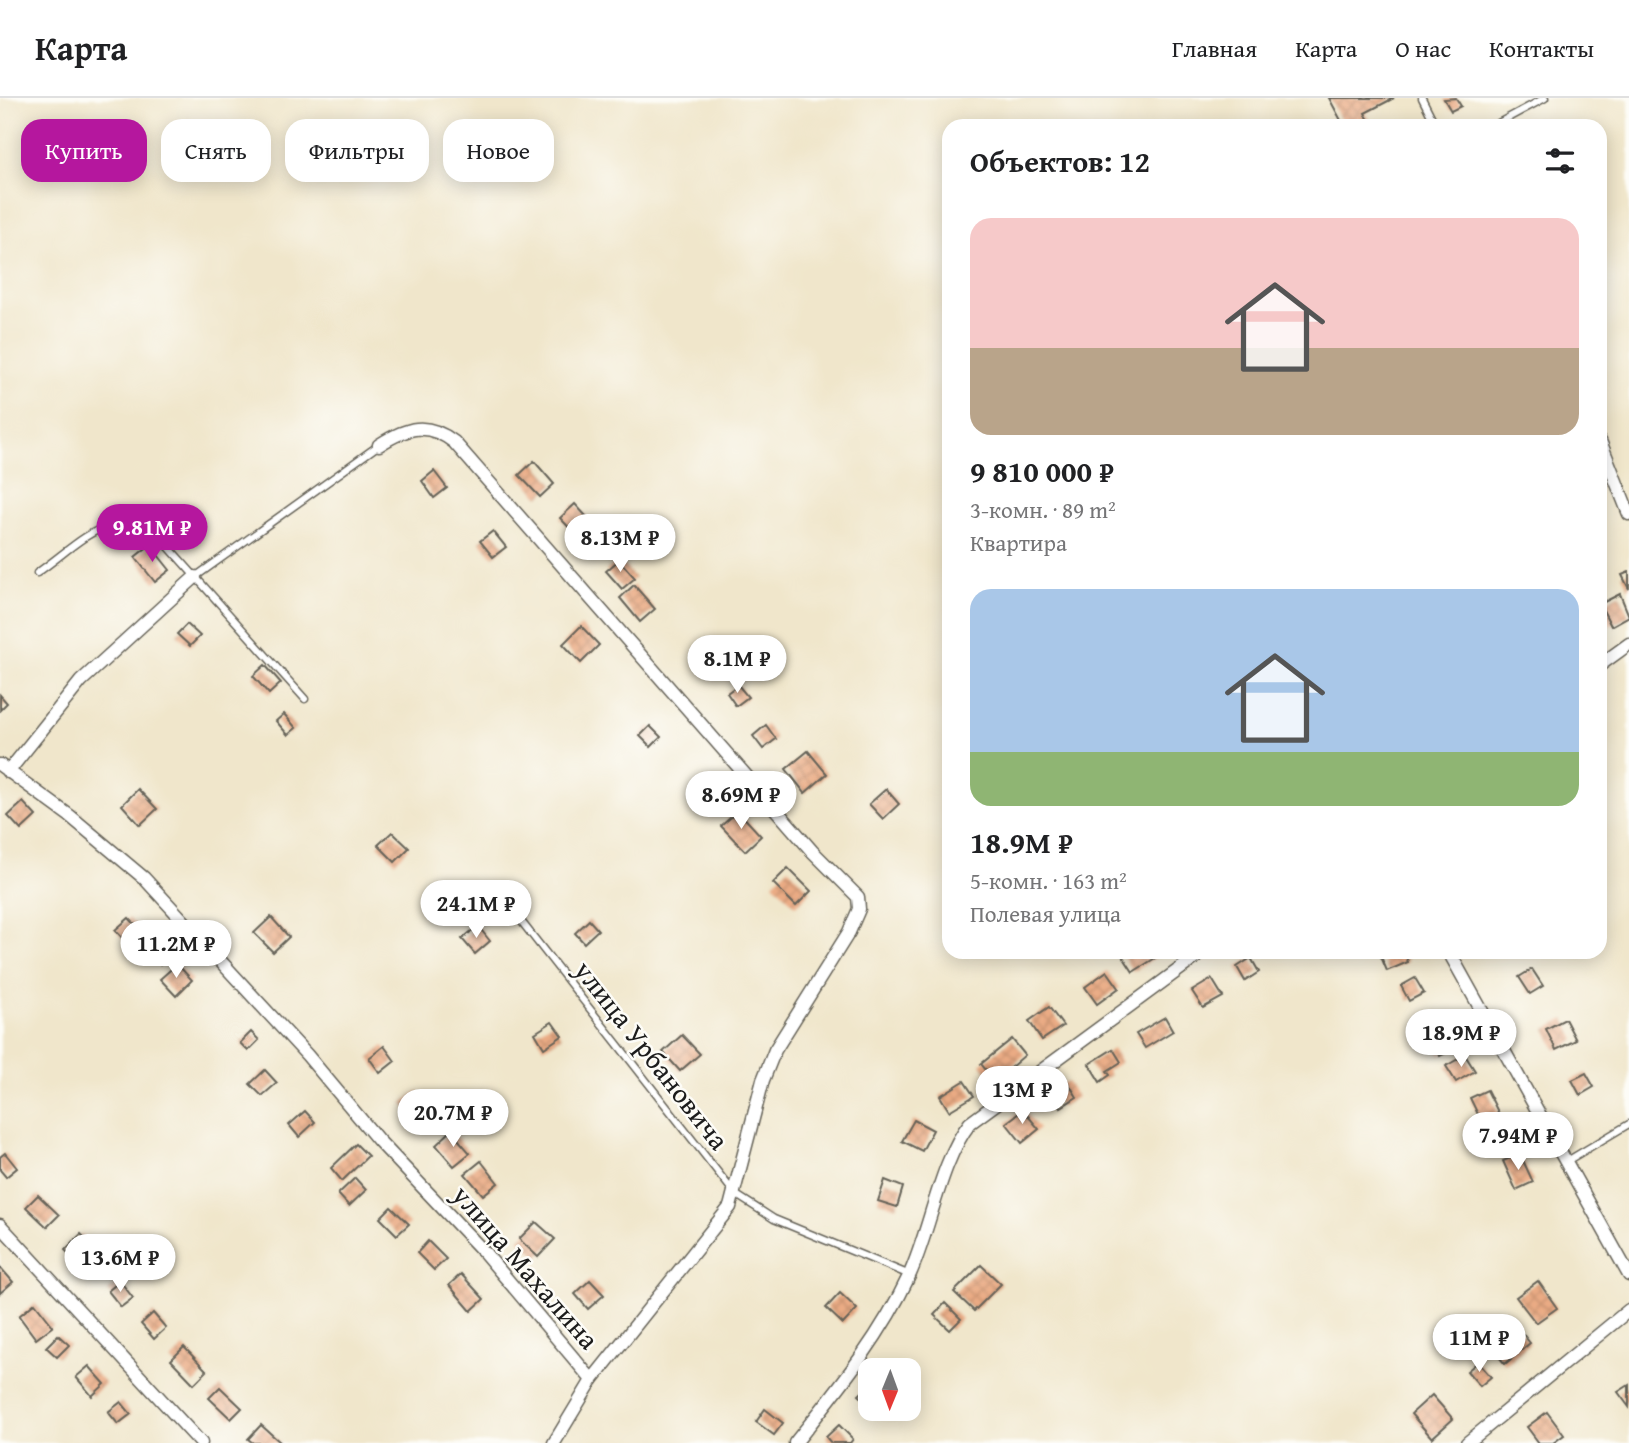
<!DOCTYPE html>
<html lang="ru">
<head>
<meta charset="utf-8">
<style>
	:root { --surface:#fff; --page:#f2f2f2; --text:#202124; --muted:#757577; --line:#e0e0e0; --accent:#b5179e }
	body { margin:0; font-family:"Gentium Book Plus",serif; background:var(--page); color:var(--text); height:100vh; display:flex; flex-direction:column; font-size:26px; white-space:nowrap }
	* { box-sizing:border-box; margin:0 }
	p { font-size:23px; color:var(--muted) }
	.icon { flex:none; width:38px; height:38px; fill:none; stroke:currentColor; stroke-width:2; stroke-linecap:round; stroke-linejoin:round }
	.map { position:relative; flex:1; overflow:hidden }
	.side { position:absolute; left:942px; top:21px; width:665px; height:840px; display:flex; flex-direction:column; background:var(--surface); border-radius:21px; box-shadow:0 4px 18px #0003 }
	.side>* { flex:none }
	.top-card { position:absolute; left:21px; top:21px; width:665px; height:63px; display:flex; gap:14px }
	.needle { width:46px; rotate:181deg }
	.fabs { position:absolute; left:858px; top:1260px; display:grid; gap:14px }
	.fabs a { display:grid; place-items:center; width:63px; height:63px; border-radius:14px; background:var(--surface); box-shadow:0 4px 18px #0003; font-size:35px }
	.price { position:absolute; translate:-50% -60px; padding:0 16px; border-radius:24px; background:#fff; color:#222; font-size:23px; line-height:46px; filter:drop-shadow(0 2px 4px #0008) }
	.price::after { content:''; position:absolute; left:50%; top:42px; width:21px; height:16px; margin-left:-10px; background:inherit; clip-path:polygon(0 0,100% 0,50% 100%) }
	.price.current { background:var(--accent); color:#fff }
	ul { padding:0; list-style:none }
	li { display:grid; align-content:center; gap:14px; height:371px; padding:0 28px }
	li span { display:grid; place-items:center; height:217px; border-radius:21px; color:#555 }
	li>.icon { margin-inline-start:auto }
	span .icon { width:126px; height:126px; fill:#fffc; stroke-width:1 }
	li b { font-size:30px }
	h2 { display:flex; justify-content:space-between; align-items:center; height:84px; padding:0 28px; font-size:30px }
	.chip { padding:0 24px; border-radius:21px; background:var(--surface); box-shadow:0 4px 18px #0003; font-size:24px; line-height:63px }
	.chip.current { background:var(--accent); color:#fff }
	header { display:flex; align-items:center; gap:42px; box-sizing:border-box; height:98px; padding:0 35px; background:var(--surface); border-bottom:2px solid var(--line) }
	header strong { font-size:33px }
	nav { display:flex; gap:38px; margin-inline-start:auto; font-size:24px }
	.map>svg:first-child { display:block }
	.building { fill:url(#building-cross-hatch) }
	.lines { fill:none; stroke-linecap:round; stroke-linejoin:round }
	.lane-casing { stroke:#666359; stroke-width:9 }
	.street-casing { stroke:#666359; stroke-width:15 }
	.lane { stroke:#fff; stroke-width:6 }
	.street { stroke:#fff; stroke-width:12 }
	.labels { text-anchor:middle; stroke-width:5; stroke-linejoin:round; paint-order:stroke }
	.street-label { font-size:28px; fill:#1c1c1c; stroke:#fdfcf7 }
</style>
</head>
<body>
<header>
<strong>Карта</strong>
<nav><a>Главная</a><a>Карта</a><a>О нас</a><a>Контакты</a></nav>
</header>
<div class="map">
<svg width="1629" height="1345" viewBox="0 0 1629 1345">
	<defs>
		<pattern id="building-cross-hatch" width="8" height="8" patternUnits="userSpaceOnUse" patternTransform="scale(1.75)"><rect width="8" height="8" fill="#eaab84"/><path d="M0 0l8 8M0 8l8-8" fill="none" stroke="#c89371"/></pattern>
	</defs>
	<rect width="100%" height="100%" fill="#fdfcf7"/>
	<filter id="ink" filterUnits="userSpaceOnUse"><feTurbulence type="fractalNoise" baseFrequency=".0143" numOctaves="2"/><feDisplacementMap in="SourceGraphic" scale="14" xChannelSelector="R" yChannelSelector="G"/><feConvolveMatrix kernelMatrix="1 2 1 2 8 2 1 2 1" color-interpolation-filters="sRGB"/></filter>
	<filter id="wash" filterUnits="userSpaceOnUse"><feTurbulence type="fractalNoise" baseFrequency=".00686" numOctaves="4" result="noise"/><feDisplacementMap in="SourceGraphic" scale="28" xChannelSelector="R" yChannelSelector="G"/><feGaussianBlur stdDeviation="1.57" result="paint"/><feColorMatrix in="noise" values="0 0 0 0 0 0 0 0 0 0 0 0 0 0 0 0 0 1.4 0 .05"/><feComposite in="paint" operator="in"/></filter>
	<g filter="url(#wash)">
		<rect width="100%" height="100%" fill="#f0e6cb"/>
		<g id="blocks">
			<g class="building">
				<polygon points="1329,0 1394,0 1365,15 1372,28 1344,28"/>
				<polygon points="1456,0 1461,8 1451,13 1444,1"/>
				<polygon points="534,363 554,386 540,399 519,377"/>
				<polygon points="434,373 447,390 434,400 422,383"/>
				<polygon points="575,406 596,429 581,442 560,420"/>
				<polygon points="493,433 506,449 493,459 480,443"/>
				<polygon points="150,447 170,472 155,484 135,459"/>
				<polygon points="619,462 635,480 622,491 606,473"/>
				<polygon points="1629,474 1629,491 1622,477"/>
				<polygon points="634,487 655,511 640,524 620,500"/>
				<polygon points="1620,496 1629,518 1611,528 1600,506"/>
				<polygon points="187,526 200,538 190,548 177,536"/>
				<polygon points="581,528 599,547 581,565 563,546"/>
				<polygon points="265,567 281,585 269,596 253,578"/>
				<polygon points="738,587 748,599 736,608 727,595"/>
				<polygon points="0,597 7,605 0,612"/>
				<polygon points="284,616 296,630 288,637 276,623"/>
				<polygon points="766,627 776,641 763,651 753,638"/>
				<polygon points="650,628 661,639 651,649 640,638"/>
				<polygon points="808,653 827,676 805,695 786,671"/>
				<polygon points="707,682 717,693 707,703 696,691"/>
				<polygon points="138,691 157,711 140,727 122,707"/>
				<polygon points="886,691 899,706 883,721 869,706"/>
				<polygon points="23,704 36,718 21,732 8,718"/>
				<polygon points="738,713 761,738 745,753 721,728"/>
				<polygon points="392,734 409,750 395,764 378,747"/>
				<polygon points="788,770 811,793 796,808 773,785"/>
				<polygon points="271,819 289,839 273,854 254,835"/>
				<polygon points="129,820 145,837 131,849 115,832"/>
				<polygon points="589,822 598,832 584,845 575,835"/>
				<polygon points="478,828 490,843 475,856 462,841"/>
				<polygon points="160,845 170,857 160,866 149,855"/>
				<polygon points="1127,854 1158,854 1160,857 1133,874 1122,857"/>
				<polygon points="1379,854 1404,854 1408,864 1387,873"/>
				<polygon points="1251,860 1259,874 1245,883 1237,869"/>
				<polygon points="177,866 192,882 176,898 160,881"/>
				<polygon points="1532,871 1543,888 1530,896 1519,879"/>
				<polygon points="1107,873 1119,890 1097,906 1085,889"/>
				<polygon points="1415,880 1424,895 1409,903 1401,888"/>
				<polygon points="1212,881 1223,899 1203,910 1192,893"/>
				<polygon points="1049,909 1063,928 1042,942 1029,923"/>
				<polygon points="1165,919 1173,933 1145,950 1136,936"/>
				<polygon points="1565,921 1576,942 1556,952 1546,931"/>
				<polygon points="552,924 562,938 544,950 535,935"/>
				<polygon points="251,934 259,942 248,953 240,945"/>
				<polygon points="682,937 700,956 680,973 663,954"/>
				<polygon points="1448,937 1454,951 1440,958 1434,944"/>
				<polygon points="1012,941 1025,957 995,983 981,966"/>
				<polygon points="384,948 395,963 380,975 369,960"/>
				<polygon points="1113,951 1121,964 1107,973 1110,977 1100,984 1089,966"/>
				<polygon points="1465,957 1475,973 1456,984 1446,968"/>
				<polygon points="265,972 277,985 262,998 250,986"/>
				<polygon points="1586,975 1594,989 1580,997 1572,982"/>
				<polygon points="964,983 974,998 949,1013 940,998"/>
				<polygon points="1067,983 1077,999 1061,1009 1051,993"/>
				<polygon points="1487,992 1506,1030 1489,1039 1470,1000"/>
				<polygon points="418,993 429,1008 414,1020 403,1005"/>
				<polygon points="1023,1012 1039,1031 1022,1045 1006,1025"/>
				<polygon points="305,1013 315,1024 299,1039 289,1027"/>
				<polygon points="914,1022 933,1032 922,1053 902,1043"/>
				<polygon points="451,1033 470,1055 454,1068 436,1047"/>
				<polygon points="356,1046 368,1058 342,1083 331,1070"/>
				<polygon points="5,1055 17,1070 6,1079 0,1072 0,1059"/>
				<polygon points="1520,1056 1533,1084 1516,1092 1503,1063"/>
				<polygon points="481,1063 498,1085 483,1097 465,1076"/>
				<polygon points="355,1080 366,1092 349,1108 338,1096"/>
				<polygon points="885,1082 903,1089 897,1109 878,1103"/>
				<polygon points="38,1097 59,1117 47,1129 26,1109"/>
				<polygon points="391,1109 409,1126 397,1137 380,1120"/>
				<polygon points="536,1124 555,1141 538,1159 519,1141"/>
				<polygon points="81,1136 101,1156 85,1172 65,1152"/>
				<polygon points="428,1143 446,1161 434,1172 417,1155"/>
				<polygon points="981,1167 1001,1186 974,1213 954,1194"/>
				<polygon points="0,1169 13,1184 0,1195"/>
				<polygon points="461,1176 484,1201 471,1213 449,1187"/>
				<polygon points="590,1182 604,1197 588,1211 575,1196"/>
				<polygon points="120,1183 133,1200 121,1209 108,1193"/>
				<polygon points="1538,1183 1557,1210 1536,1225 1516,1199"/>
				<polygon points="840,1195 857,1211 843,1226 826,1210"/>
				<polygon points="35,1205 53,1228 36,1241 19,1218"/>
				<polygon points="945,1205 961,1221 950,1232 934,1217"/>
				<polygon points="153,1215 166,1230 154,1241 141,1226"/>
				<polygon points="1514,1225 1530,1245 1505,1266 1488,1246"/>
				<polygon points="58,1237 69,1247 57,1259 46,1249"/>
				<polygon points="184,1249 207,1273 194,1286 171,1262"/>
				<polygon points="1478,1264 1491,1279 1480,1288 1467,1273"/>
				<polygon points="89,1268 105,1286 92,1298 76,1279"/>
				<polygon points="870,1287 870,1308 859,1297"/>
				<polygon points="1629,1287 1629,1309 1618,1294"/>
				<polygon points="220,1289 242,1310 231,1321 209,1300"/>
				<polygon points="1432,1297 1453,1321 1432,1340 1411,1316"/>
				<polygon points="121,1304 131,1316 118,1326 108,1314"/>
				<polygon points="765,1311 783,1325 774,1337 756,1324"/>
				<polygon points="1547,1314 1564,1337 1553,1345 1539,1345 1527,1329"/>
				<polygon points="261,1327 281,1345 253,1345 248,1341"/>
				<polygon points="839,1327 853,1341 850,1345 831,1345 826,1339"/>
			</g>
		</g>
	</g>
	<g filter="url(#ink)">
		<use href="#blocks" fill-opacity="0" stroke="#666359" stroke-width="2"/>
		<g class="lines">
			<g class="lane-casing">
				<g id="lane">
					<polyline points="1422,0 1436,28"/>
					<polyline points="1493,28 1545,0"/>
					<path d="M37,475c46,-32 76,-74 129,-29l139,155"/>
					<polyline points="195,479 379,347"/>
					<polyline points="510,809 735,1096 774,1121 910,1177"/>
					<polyline points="1567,1063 1629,1026"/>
				</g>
			</g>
			<g class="street-casing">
				<g id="street">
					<polyline points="1600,343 1629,416"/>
					<path d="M379,347c28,-18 48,-24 75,-3l358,409 46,46 1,12 -10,23 -74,118 -12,30 -33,127 -138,173 -38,63"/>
					<polyline points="1600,567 1629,546"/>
					<polyline points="0,667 70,718 144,780 307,957 379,1043 484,1154 592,1282"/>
					<polyline points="8,674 81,583 195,479"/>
					<polyline points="1449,854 1629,1177"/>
					<polyline points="0,1127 201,1345"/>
					<path d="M795,1345c42,-53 85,-105 114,-167 21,-45 31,-115 61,-153l233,-171"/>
					<polyline points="1467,1345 1629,1212"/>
				</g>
			</g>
			<use href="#lane" class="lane"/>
			<use href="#street" class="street"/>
		</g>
	</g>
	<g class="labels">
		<g class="street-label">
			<text transform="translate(652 957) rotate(52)" y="10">улица Урбановича</text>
			<text transform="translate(526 1169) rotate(49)" y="10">улица Махалина</text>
		</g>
	</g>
</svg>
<div class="fabs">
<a><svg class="needle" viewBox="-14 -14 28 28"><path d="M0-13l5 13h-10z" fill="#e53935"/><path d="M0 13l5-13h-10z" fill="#757577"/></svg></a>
</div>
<b class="price current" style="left:152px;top:466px">9.81M ₽</b>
<b class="price" style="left:620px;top:476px">8.13M ₽</b>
<b class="price" style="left:737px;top:597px">8.1M ₽</b>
<b class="price" style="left:741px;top:733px">8.69M ₽</b>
<b class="price" style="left:476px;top:842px">24.1M ₽</b>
<b class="price" style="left:176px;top:882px">11.2M ₽</b>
<b class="price" style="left:1461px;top:971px">18.9M ₽</b>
<b class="price" style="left:1022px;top:1028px">13M ₽</b>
<b class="price" style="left:453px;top:1051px">20.7M ₽</b>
<b class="price" style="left:1518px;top:1074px">7.94M ₽</b>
<b class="price" style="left:120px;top:1196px">13.6M ₽</b>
<b class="price" style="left:1479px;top:1276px">11M ₽</b>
<div class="top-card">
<a class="chip current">Купить</a>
<a class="chip">Снять</a>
<a class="chip">Фильтры</a>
<a class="chip">Новое</a>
</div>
<section class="side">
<h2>Объектов: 12<svg class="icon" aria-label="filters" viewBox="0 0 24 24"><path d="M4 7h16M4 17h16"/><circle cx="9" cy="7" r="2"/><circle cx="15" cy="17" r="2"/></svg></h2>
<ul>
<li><span style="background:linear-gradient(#f6c9c9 60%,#b9a48a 0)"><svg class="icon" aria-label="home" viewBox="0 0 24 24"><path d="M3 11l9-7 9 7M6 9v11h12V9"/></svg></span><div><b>9 810 000 ₽</b><p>3-комн. · 89 m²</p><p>Квартира</p></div></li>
<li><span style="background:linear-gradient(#a9c7e8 75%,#8fb573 0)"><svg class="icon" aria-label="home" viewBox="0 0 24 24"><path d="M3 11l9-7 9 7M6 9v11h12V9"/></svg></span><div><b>18.9M ₽</b><p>5-комн. · 163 m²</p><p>Полевая улица</p></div></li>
</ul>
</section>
</div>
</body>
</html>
